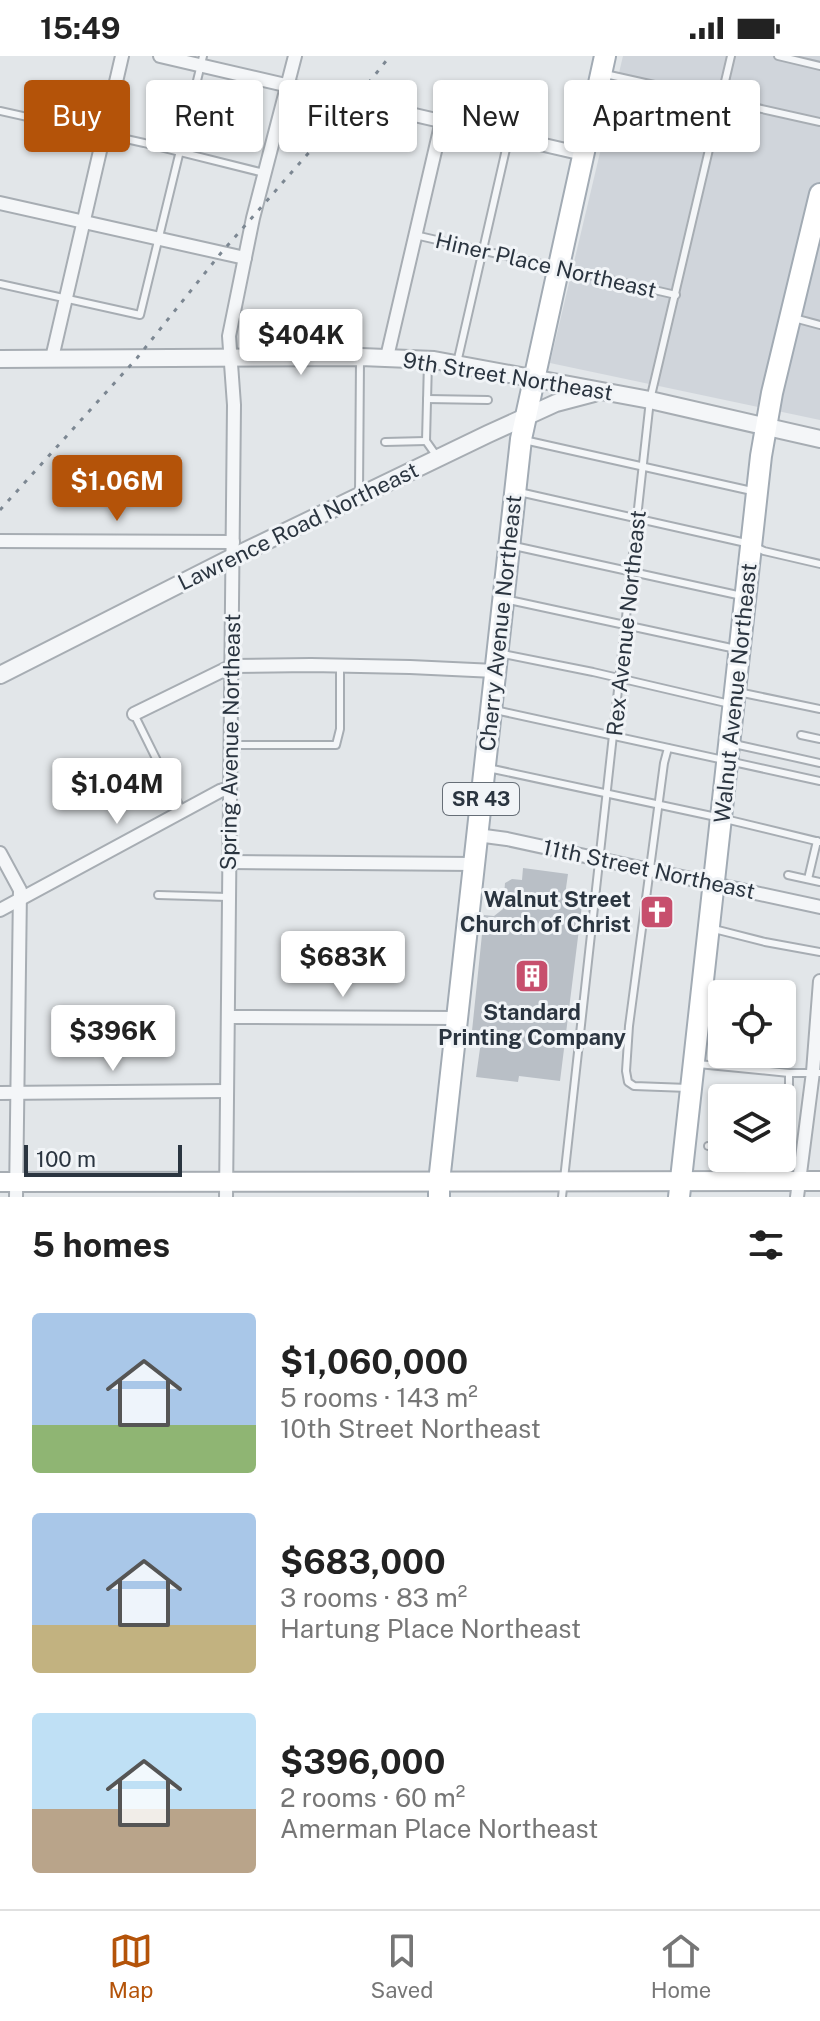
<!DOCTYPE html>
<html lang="en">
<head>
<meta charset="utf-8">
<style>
	:root { --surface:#fff; --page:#f2f2f2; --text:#222; --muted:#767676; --line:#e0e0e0; --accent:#b45309 }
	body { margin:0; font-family:"Public Sans",sans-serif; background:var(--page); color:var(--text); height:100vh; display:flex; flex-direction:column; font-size:30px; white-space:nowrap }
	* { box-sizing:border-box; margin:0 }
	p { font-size:26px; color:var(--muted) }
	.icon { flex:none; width:44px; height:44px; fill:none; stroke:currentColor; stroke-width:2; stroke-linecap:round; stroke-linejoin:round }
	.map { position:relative; height:1141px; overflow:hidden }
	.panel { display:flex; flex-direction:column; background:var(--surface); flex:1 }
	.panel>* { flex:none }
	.guide { position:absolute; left:24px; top:24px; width:772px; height:72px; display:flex; gap:16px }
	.fabs { position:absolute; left:708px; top:924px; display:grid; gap:16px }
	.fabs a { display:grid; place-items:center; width:88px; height:88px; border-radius:8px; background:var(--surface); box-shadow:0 2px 6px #0004; font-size:40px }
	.scale { position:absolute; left:24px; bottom:20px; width:158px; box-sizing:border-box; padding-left:8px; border:4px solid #2b3540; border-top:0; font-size:22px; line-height:28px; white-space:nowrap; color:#2b3540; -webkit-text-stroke:6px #f1f4f7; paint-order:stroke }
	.price { position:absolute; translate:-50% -68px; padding:0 18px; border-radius:8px; background:#fff; color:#222; font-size:26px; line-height:52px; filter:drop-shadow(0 2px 4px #0008) }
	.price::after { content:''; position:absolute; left:50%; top:48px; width:24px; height:18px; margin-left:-12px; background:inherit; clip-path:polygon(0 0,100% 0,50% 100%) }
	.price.current { background:var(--accent); color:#fff }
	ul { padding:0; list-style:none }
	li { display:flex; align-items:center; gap:24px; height:200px; padding:0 32px }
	li span { display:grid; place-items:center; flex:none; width:224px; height:160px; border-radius:8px; color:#555 }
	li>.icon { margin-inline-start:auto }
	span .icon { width:96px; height:96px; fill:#fffc; stroke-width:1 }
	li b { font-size:34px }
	h2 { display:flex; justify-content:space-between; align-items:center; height:96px; padding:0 32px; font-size:34px }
	.tag { padding:0 28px; border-radius:8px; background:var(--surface); box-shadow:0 2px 6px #0004; font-size:28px; line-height:72px }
	.tag.current { background:var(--accent); color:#fff }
	.status { display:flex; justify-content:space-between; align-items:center; height:56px; padding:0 40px; background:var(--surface); direction:ltr }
	.status svg { height:22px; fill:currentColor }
	.tab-bar { display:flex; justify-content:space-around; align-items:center; height:112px; border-top:2px solid var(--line); background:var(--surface); font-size:22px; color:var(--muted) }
	.tab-bar a { display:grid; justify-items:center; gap:4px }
	.tab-bar .current { color:var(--accent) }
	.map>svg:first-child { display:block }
	.built { fill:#d0d5db }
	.building { fill:#b9bfc6 }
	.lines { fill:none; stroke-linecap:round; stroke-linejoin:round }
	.service-casing { stroke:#a7adb3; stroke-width:10 }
	.minor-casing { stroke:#a7adb3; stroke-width:16 }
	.tertiary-casing { stroke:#a7adb3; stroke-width:20 }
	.secondary-casing { stroke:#a7adb3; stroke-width:22 }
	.primary-casing { stroke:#a2abb4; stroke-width:24 }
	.service { stroke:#f4f6f8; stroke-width:6 }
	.minor { stroke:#f4f6f8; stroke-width:12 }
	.tertiary { stroke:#f4f6f8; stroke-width:16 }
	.secondary { stroke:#fff; stroke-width:18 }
	.primary { stroke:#fff; stroke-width:20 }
	.rail { stroke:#7c8792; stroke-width:3; stroke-dasharray:4 8; stroke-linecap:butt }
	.labels { text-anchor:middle; stroke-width:6; stroke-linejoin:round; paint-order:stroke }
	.shield { fill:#f1f4f7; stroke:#666e77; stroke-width:2 }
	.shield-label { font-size:20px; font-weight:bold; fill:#2b3540 }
	.street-label { font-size:22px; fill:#2b3540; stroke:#f1f4f7 }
	.poi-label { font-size:22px; font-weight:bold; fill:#2b3540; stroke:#f1f4f7; text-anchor:end }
</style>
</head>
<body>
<div class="status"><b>15:49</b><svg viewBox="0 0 49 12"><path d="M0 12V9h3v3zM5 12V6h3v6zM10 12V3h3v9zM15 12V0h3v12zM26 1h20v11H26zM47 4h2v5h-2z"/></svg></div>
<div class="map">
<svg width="820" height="1141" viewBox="0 0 820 1141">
	<rect width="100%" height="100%" fill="#e2e6e9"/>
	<polygon class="built" points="623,0 820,0 820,364 550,307"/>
	<polygon class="building" points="523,812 568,818 565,839 583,841 560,1025 519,1020 518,1026 476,1021 482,978 472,975 484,859 494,860 503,853 505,827 512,823 522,824"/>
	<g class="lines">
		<g class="service-casing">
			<g id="service">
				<polyline points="778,0 820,10"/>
				<polyline points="605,18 820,66"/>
				<polyline points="0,55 144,87 264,117"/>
				<polyline points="415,179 676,239"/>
				<polyline points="0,228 140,259 203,0"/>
				<polyline points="794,262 820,269"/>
				<polyline points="428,305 426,385 438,402"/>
				<polyline points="457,307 509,80"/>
				<polyline points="427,343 488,344"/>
				<polyline points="524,384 752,435"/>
				<polyline points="385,386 426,385"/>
				<polyline points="519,436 746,487"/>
				<polyline points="359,437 360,304"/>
				<polyline points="514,490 742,540"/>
				<polyline points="756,491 764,495 820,508"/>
				<polyline points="509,544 736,593"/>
				<polyline points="503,598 593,616 730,648"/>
				<polyline points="738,636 820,653"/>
				<polyline points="495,654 820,725"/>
				<polyline points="134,658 182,755"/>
				<polyline points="801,679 820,683"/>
				<polyline points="734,688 820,707"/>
				<polyline points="230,689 336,689 340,673 340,611"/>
				<polyline points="668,692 664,707 629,970 626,1015 628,1026 634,1030 688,1032"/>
				<polyline points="488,712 721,762 820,786"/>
				<polyline points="788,819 820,826"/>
				<polyline points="808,823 817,785"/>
				<polyline points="158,839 228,841"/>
				<polyline points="714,873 765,886 820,896"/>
				<polyline points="698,1008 789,1017 820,1017"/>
				<polyline points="782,1081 789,1073 789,1017"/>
				<polyline points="708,1090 722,1090"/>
				<polyline points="775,1102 776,1122"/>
				<polyline points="562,1141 650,344 731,0"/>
			</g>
		</g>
		<g class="minor-casing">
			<g id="minor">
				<polyline points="160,0 583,98"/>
				<polyline points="0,147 245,202"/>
				<polyline points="387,301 442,65"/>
				<polyline points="52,302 122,0"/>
				<polyline points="0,485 233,486"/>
				<polyline points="134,658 232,610 311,609 410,611 495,615"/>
				<polyline points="477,779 507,783 820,851"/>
				<polyline points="0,797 20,834 16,1141"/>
				<polyline points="229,806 474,808"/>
				<polyline points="0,854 220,735 230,732"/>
				<polyline points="228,961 457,962"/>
				<polyline points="0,1037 227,1035"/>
				<polyline points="226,1141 234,349 229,280 253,162 295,0"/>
				<polyline points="797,1141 813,1016 820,925"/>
			</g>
		</g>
		<g class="tertiary-casing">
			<g id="tertiary">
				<polyline points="0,303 361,301 434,304 650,344 820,383"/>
				<polyline points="0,619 233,501 488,378 556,347 594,337"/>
			</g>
		</g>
		<g class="secondary-casing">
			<polyline id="secondary" points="0,1126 820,1125"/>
		</g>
		<g class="primary-casing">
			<g id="primary">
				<polyline points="439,1141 439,1126 521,383 605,0"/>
				<polyline points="679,1141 761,400 772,337 820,138"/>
			</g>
		</g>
		<use href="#service" class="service"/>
		<use href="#minor" class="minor"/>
		<use href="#tertiary" class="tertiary"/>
		<use href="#secondary" class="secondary"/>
		<use href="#primary" class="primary"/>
		<polyline class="rail" points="0,454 137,302 221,197 355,44 390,0"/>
	</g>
	<defs>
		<g id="church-square" transform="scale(1.8)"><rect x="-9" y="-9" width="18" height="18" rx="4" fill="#c74f6d" stroke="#f1f4f7"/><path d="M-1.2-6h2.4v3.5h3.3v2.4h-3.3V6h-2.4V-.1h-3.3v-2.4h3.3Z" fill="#fff"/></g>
		<g id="building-square" transform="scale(1.8)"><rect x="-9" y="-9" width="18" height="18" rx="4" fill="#c74f6d" stroke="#f1f4f7"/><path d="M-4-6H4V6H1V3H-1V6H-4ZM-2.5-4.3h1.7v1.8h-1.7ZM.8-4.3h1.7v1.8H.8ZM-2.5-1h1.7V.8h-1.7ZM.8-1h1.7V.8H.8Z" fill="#fff"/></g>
	</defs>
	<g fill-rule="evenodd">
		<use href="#church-square" x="657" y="856"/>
		<use href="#building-square" x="532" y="920"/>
	</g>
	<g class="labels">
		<rect class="shield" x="443" y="727" width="76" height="32" rx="6"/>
		<g class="shield-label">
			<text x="481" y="750">SR 43</text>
		</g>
		<g class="street-label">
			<text transform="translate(546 209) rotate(13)" y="8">Hiner Place Northeast</text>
			<text transform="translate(508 320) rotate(9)" y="8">9th Street Northeast</text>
			<text transform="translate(298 470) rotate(-26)" y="8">Lawrence Road Northeast</text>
			<text transform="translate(500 567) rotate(-84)" y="8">Cherry Avenue Northeast</text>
			<text transform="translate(626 567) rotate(-84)" y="8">Rex Avenue Northeast</text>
			<text transform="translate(735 637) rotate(-84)" y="8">Walnut Avenue Northeast</text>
			<text transform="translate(230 686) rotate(-89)" y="8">Spring Avenue Northeast</text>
			<text transform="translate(649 813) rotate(12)" y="8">11th Street Northeast</text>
		</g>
		<g class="poi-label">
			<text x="631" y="851">Walnut Street<tspan x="631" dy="25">Church of Christ</tspan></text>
			<text x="532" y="964" text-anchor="middle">Standard<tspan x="532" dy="25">Printing Company</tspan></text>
		</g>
	</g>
</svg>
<div class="fabs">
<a><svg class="icon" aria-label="locate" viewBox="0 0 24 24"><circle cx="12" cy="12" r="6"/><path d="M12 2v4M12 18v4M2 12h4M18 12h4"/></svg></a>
<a><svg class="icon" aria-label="layers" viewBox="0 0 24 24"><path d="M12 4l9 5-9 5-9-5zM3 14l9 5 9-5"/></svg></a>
</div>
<div class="scale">100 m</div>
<b class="price" style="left:301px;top:321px">$404K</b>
<b class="price current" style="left:117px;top:467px">$1.06M</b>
<b class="price" style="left:117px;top:770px">$1.04M</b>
<b class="price" style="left:343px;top:943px">$683K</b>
<b class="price" style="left:113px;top:1017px">$396K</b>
<div class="guide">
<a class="tag current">Buy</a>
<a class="tag">Rent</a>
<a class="tag">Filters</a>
<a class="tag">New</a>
<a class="tag">Apartment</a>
</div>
</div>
<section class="panel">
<h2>5 homes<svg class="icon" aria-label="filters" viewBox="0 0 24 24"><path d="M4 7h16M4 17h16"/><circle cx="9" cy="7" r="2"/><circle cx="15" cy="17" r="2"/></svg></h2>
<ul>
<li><span style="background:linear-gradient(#a9c7e8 70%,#8fb573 0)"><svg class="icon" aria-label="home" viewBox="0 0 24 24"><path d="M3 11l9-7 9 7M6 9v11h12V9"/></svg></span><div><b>$1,060,000</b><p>5 rooms · 143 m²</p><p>10th Street Northeast</p></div></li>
<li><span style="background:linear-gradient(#a9c7e8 70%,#c2b280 0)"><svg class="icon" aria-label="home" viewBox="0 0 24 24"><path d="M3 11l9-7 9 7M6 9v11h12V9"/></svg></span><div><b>$683,000</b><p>3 rooms · 83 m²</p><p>Hartung Place Northeast</p></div></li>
<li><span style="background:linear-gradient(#bfe0f5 60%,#b9a48a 0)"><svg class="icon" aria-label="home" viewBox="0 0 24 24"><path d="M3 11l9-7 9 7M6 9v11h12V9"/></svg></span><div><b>$396,000</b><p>2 rooms · 60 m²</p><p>Amerman Place Northeast</p></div></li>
</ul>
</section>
<nav class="tab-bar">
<a class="current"><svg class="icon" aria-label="map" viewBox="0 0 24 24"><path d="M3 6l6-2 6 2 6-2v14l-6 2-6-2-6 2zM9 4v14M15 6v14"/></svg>Map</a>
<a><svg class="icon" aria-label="saved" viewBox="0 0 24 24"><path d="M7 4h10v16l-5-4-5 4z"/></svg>Saved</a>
<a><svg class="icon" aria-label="home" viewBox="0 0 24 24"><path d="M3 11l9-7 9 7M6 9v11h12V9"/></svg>Home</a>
</nav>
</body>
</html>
